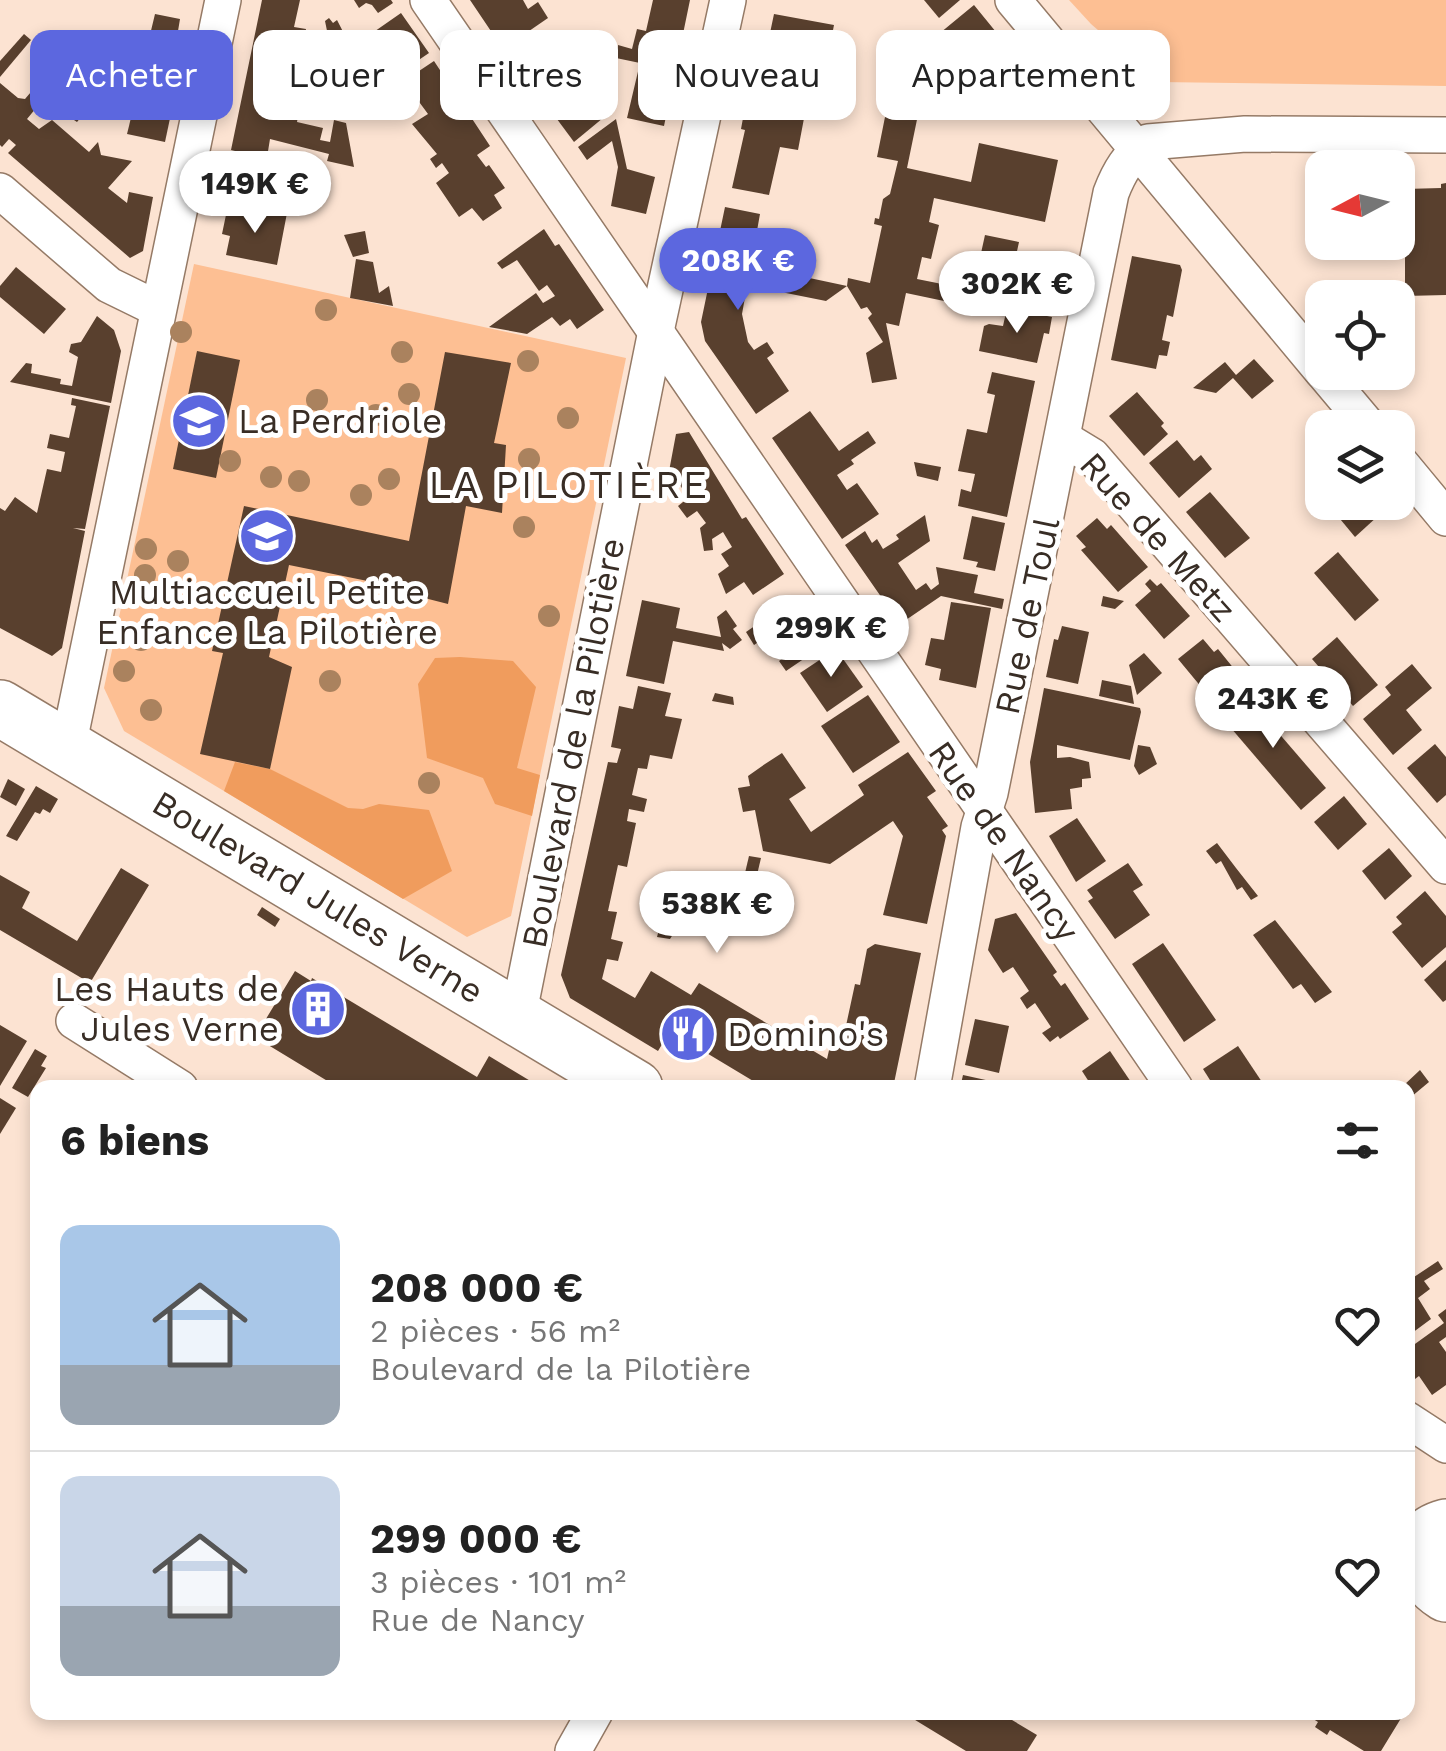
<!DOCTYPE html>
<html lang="fr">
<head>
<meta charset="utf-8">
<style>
	:root { --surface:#fff; --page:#f2f2f2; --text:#222; --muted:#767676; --line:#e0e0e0; --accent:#5c67df }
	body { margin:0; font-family:"Work Sans",sans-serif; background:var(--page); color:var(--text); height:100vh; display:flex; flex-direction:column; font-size:38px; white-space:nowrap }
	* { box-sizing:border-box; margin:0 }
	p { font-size:32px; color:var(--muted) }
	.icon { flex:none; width:55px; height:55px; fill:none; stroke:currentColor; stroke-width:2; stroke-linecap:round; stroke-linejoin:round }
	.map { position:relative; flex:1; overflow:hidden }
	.details { position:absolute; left:30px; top:1080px; width:1385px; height:640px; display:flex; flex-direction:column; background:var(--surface); border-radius:20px; box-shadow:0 5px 15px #0003 }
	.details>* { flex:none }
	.guide { position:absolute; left:30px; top:30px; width:1388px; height:90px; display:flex; gap:20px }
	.needle { width:65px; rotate:263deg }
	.tools { position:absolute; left:1305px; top:150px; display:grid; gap:20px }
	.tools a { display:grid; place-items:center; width:110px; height:110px; border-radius:20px; background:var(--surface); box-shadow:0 5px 15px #0003; font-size:50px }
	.price { position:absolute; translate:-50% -85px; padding:0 22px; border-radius:35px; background:#fff; color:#222; font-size:32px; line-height:65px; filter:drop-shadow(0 2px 5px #0008) }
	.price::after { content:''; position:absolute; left:50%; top:60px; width:30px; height:22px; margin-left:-15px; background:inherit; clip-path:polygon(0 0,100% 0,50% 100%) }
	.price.on { background:var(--accent); color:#fff }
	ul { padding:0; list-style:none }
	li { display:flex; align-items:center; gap:30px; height:250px; padding:0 30px }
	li+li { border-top:2px solid var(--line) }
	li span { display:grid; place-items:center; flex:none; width:280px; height:200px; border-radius:20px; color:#555 }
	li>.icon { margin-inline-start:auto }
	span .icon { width:120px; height:120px; fill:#fffc; stroke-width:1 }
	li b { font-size:42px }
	h2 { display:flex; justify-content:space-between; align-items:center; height:120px; padding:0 30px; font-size:42px }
	.tag { padding:0 35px; border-radius:20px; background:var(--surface); box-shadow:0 5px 15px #0003; font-size:35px; line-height:90px }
	.tag.on { background:var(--accent); color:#fff }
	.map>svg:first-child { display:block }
	.green { fill:#fdbf93 }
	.forest { fill:#f09c5d }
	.building { fill:#59402e }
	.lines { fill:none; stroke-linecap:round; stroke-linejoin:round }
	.street-casing { stroke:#957a66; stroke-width:38 }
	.primary-casing { stroke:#957a66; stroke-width:58 }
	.street { stroke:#fff; stroke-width:35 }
	.primary { stroke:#fff; stroke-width:55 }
	.tree { fill:#aa825e }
	.labels { text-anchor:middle; stroke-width:10; stroke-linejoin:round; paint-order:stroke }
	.poi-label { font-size:35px; fill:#382d25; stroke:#fff; text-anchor:start }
	.street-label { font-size:35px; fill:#382d25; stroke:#fff }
	.neighbourhood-label { font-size:38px; letter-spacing:2.5px; fill:#382d25; stroke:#fff }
</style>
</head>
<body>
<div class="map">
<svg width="1446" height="1751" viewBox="0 0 1446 1751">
	<rect width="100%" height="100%" fill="#fce3d2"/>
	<g class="green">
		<polygon points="1069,0 1446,0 1446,86 1158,82 1091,24"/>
		<polygon points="194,264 626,358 511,916 467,937 124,731 104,688"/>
	</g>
	<g class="forest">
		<polygon points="460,657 513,661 536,687 517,768 540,775 532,816 495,804 483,778 427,758 418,684 435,658"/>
		<polygon points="235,762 270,769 348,808 363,809 379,804 429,810 452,871 403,899 224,791"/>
	</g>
	<g class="building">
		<polygon points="262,0 300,0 294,27 306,29 304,41 290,38 287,53 297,55 293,77 281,75 280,86 275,85 272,100 300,106 297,122 323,128 320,140 330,142 334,120 346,123 354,167 327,161 329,154 270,139 260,200 226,193 235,151 231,150"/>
		<polygon points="354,0 391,0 393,3 378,13 372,5 366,3 359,8"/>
		<polygon points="470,0 523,0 528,9 538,2 548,18 503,49"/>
		<polygon points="653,0 690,0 664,126 627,118 640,63 616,58 618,45 632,49 637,29 646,31"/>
		<polygon points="924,0 960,0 939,18"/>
		<polygon points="974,5 1027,70 1006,88 963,37 950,47 940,33"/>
		<polygon points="401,13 429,53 395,76 386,62 378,68 366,51 374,45 368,36"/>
		<polygon points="155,14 180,19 178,31 185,33 183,43 176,41 173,51 143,44 144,37 149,39"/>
		<polygon points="774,14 834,25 825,71 791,64 792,56 766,52"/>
		<polygon points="329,18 333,23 337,20 356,57 335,70 325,21"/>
		<polygon points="564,30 573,44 565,50 582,74 603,56 609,82 594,89 589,80 547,110 507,54 534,35 540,41 545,37 548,41"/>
		<polygon points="24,34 31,40 0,77 0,61"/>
		<polygon points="60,36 77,39 74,53 66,51"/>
		<polygon points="146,57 181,66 165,142 127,134"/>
		<polygon points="59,59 69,68 27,119 39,129 52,120 89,152 98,142 101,155 132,161 108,188 127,203 129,192 153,197 143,251 130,258 8,153 16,145 9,139 2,147 0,145 0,83 18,98 25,99"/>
		<polygon points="434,61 490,146 477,155 486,167 489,165 505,188 494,195 502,208 483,221 472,208 459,217 436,183 449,173 442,163 436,168 430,159 437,154 412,124 428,114 414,95 400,104 389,91"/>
		<polygon points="927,78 953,83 948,110 920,105 907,168 971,182 979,143 1058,160 1045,222 934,198 929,222 939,225 931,259 922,257 917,279 947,285 944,301 906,293 899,326 886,323 897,379 872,383 866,353 883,342 868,318 872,314 867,307 861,309 847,286 848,278 870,283 882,226 874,224 875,218 879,219 883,199 890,194 898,161 877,157 886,112 879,110 882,92 901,96 901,91 906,93 910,88 924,90"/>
		<polygon points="750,80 809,92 798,150 780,147 769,195 732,188 745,130 741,129"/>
		<polygon points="78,86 101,91 99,104 85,104 86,111 77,122 68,116 83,99"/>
		<polygon points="582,86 603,118 574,142 551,111"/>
		<polygon points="616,119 627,169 655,177 646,214 611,206 618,167 612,141 587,160 578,147"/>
		<polygon points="1446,183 1446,295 1405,296 1405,189 1441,188 1441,184"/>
		<polygon points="725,207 760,214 742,314 748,342 754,350 767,342 774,353 767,358 789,391 756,414 705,341 701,322"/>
		<polygon points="268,209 287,213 277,265 226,255 230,236 222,234 227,210 265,218"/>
		<polygon points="544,229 555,246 559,244 604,310 577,329 570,319 560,326 552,317 527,334 489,327 536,293 543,303 555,296 547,285 539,291 517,260 502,269 497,263"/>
		<polygon points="365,231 369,253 353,257 344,235"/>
		<polygon points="985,235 1019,242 1010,283 976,276"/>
		<polygon points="1132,256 1180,265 1182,270 1173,317 1167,315 1162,340 1170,342 1167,356 1159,355 1156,369 1111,360"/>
		<polygon points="356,259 373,262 379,293 389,286 393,306 350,298"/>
		<polygon points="16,267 66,309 44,334 0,297 0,286"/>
		<polygon points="786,273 847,286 826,301 781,292"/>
		<polygon points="1007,308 1052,317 1049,334 1044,333 1037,363 979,351 984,326 989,324 1003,326"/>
		<polygon points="97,316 114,330 121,351 111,403 10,382 26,363 32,364 31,373 61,379 60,384 72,386 78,357 69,352 71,344 81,342"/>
		<polygon points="197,351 240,360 216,478 173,469"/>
		<polygon points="445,352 511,363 494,443 506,445 502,513 466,506 448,604 397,591 397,587 289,565 269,657 292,667 270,769 200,754 223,653 212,651 244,506 409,541"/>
		<polygon points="1254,359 1274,381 1252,399 1233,378 1216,393 1193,388 1225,362 1236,375"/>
		<polygon points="992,372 1035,381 1007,517 958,506 961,489 971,492 975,474 958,471 967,429 987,433 995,395 987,393"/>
		<polygon points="1137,392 1164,423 1161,426 1168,434 1144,456 1109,416"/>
		<polygon points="72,398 110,406 85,529 73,528 85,531 62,648 52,656 0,628 0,508 5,511 15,497 37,513 47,469 61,472 65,452 47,448 50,434 69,438 76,406 71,405"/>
		<polygon points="810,411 839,451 868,431 876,443 851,460 854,464 837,475 847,490 857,483 879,514 842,539 772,438"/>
		<polygon points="689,432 742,519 746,517 784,574 753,595 744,582 726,594 718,574 729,566 721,554 732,547 723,532 712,539 713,550 704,551 700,528 706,523 697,511 687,518 678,506 688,498 680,485 667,482 676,434"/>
		<polygon points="1177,440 1194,461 1201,455 1212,469 1179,498 1149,463"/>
		<polygon points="914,462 941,467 938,481 917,476"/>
		<polygon points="1210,492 1250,538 1225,558 1186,512"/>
		<polygon points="1326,502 1367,502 1378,516 1355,537"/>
		<polygon points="925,515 930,541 898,563 916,590 926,583 931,590 939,584 936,567 978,575 974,593 1004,599 1002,609 941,596 900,624 845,545 865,531 872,543 877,539 883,549 899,539 896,535"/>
		<polygon points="972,516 1005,523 995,571 976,567 978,562 963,559"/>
		<polygon points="1097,518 1107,529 1111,525 1148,567 1118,592 1081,550 1086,547 1076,536"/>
		<polygon points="1338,552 1379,600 1355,621 1314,573"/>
		<polygon points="1150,579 1157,586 1161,583 1190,616 1164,639 1135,605 1151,591 1145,584"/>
		<polygon points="798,596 823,632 802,647 808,656 786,671 779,661 785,656 770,634 754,645 746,632"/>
		<polygon points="1103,596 1124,601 1115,609 1101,606"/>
		<polygon points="642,600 680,608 676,628 721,637 717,617 726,610 737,626 733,629 742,640 730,649 722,643 724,651 673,641 664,684 626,676"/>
		<polygon points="951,602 991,608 976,688 939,680 941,669 925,665 931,638 944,640"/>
		<polygon points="1062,626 1089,632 1078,684 1046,677 1054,639 1058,640"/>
		<polygon points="1337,637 1378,685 1353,706 1312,659"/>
		<polygon points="1203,639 1214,652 1218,649 1235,670 1207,694 1178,659"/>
		<polygon points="836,649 863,687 827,712 800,673"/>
		<polygon points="1144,653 1162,673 1137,695 1129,665"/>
		<polygon points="1412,664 1432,688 1406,710 1422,730 1393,755 1363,719 1391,695 1385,687"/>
		<polygon points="1102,680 1131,686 1134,704 1099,696"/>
		<polygon points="638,686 671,693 665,716 682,719 672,759 650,755 647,769 638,768 632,795 647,799 644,812 629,809 627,821 636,823 627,867 618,865 608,911 617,912 611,939 623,942 618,961 607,959 602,979 635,998 651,971 691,995 699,983 827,1059 833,1033 844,1035 855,984 860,985 867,949 875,944 921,953 893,1088 765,1088 670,1031 658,1051 570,998 561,975 608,762 617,763 621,749 611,747 619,706 633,709"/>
		<polygon points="1044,688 1140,708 1141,712 1130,760 1057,745 1057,758 1070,757 1089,762 1091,778 1082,779 1082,787 1070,789 1072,809 1035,813 1030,762"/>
		<polygon points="715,693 733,697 734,705 712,701"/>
		<polygon points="1244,693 1326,788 1301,810 1219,714"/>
		<polygon points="868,695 900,742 853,773 821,726"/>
		<polygon points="1435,744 1446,757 1446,795 1437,803 1407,768"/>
		<polygon points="1138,745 1150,747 1157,764 1139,775 1134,766"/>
		<polygon points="908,752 936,791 927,797 948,826 942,830 946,836 927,924 883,915 903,836 893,821 830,864 763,851 755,810 743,812 738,788 750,786 748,776 765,764 782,753 806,788 789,799 811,832 864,795 858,785"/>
		<polygon points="8,779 25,789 16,806 0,797"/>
		<polygon points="36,786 58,799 50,813 43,809 40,814 35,812 17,841 6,836"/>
		<polygon points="1344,796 1367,824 1338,850 1314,822"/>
		<polygon points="1077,818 1106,861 1076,882 1049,836"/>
		<polygon points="1217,843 1236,868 1258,896 1251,900 1242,887 1237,890 1221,861 1216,864 1206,851"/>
		<polygon points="1389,848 1412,876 1385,900 1362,871"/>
		<polygon points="749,856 761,858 752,896 740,894"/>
		<polygon points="1128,863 1143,885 1133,891 1150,915 1115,939 1088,901 1093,898 1087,890"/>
		<polygon points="121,868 149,885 90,983 0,930 0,875 30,892 22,908 77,941"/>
		<polygon points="1425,891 1446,916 1446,947 1422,968 1392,932 1402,924 1396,917"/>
		<polygon points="262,907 280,919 275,927 257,915"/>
		<polygon points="1016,913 1057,972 1053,975 1061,986 1065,983 1089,1019 1060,1039 1058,1036 1050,1042 1042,1033 1051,1027 1035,1003 1027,1009 1020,998 1029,991 1013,967 1003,973 988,950 995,919"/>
		<polygon points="667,916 682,920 670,939 657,937 661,922 665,923"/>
		<polygon points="1275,920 1332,992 1315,1003 1301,984 1293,989 1253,935"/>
		<polygon points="1163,943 1216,1020 1184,1042 1132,964"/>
		<polygon points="1446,960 1446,1000 1443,1002 1424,980"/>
		<polygon points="295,971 311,981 312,978 477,1077 489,1056 542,1088 339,1088 255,1037"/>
		<polygon points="975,1019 1009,1026 999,1073 965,1065"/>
		<polygon points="0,1025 27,1041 0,1086"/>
		<polygon points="1238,1046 1266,1088 1215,1088 1203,1069"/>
		<polygon points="35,1049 47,1056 41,1066 46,1068 28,1097 12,1088"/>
		<polygon points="1110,1051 1135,1088 1093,1088 1082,1071"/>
		<polygon points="1420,1070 1429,1082 1411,1097 1408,1088 1403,1086"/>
		<polygon points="963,1075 1013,1086 1013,1088 960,1088"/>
		<polygon points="0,1098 16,1108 0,1134"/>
		<polygon points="1438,1261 1443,1269 1424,1281 1430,1289 1418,1298 1431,1319 1408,1336 1408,1281"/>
		<polygon points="1446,1309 1446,1337 1439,1342 1446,1352 1446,1385 1432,1395 1419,1376 1415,1379 1408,1367 1408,1349 1444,1323 1438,1315"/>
		<polygon points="902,1712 1005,1712 1014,1718 1012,1720 1037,1735 1027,1751 966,1751"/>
		<polygon points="1302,1712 1398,1712 1403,1715 1381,1751 1364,1751 1330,1730 1327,1735 1315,1727 1318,1722"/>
	</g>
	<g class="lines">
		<g class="street-casing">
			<g id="street">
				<polyline points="428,0 1175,1088"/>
				<polyline points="1013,0 1322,371"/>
				<polyline points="0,191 109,285 158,309"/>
				<polyline points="1323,372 1370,428"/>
				<polyline points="1064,439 1092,456 1446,866"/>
				<polyline points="1398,460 1446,518"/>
				<polyline points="68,747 223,0"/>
				<polyline points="518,1017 656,331 728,0"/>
				<polyline points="74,1021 180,1088"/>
				<path d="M932,1088l47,-261 11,-34 121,-600c8,-21 18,-38 37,-51l97,-8 201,1"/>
				<polyline points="1408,1420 1446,1445"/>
				<polyline points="573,1751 595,1712"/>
			</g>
		</g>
		<g class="primary-casing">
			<g id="primary">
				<polyline points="0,708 635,1088"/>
				<path d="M1446,1527c-41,11 -29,49 0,67"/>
			</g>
		</g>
		<use href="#street" class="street"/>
		<use href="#primary" class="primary"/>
	</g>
	<g class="tree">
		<circle cx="326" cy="310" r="11"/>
		<circle cx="181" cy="332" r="11"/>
		<circle cx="402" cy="352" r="11"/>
		<circle cx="528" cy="361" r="11"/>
		<circle cx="409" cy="394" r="11"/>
		<circle cx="317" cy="400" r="11"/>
		<circle cx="376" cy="415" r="11"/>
		<circle cx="568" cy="418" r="11"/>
		<circle cx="529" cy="459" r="11"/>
		<circle cx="230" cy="461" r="11"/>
		<circle cx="271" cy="477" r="11"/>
		<circle cx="389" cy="479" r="11"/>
		<circle cx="299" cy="481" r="11"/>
		<circle cx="361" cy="495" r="11"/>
		<circle cx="524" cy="527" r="11"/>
		<circle cx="146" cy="549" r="11"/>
		<circle cx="178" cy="561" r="11"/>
		<circle cx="145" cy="575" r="11"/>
		<circle cx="164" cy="592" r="11"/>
		<circle cx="549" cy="616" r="11"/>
		<circle cx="141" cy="640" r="11"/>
		<circle cx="124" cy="671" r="11"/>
		<circle cx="330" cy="681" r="11"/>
		<circle cx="151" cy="710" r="11"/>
		<circle cx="429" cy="783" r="11"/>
	</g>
	<defs>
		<g id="school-disc" transform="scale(2.875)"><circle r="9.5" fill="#5c67df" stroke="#fff"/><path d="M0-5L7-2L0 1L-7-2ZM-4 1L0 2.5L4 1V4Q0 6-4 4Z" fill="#fff"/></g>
		<g id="building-disc" transform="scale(2.875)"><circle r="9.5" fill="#5c67df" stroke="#fff"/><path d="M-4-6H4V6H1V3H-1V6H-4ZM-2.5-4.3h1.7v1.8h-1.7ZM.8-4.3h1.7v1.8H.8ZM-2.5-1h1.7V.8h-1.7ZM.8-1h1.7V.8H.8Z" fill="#fff"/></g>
		<g id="restaurant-disc" transform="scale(2.875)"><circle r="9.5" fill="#5c67df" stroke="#fff"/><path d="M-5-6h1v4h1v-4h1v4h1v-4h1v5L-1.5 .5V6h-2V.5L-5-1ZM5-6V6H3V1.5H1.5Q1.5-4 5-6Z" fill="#fff"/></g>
	</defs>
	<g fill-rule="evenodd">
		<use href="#school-disc" x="199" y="421"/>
		<use href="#school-disc" x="267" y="536"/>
		<use href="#building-disc" x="318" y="1009"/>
		<use href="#restaurant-disc" x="688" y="1034"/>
	</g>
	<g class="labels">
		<g class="poi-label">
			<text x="238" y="433">La Perdriole</text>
			<text x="267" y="604" text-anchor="middle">Multiaccueil Petite<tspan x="267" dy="40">Enfance La Pilotière</tspan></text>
			<text x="279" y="1001" text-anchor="end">Les Hauts de<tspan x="279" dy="40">Jules Verne</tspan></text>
			<text x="727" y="1046">Domino's</text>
		</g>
		<g class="street-label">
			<text transform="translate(1158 537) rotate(48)" y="12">Rue de Metz</text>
			<text transform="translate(1027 616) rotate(-78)" y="12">Rue de Toul</text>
			<text transform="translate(573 743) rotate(-79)" y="12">Boulevard de la Pilotière</text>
			<text transform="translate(1004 841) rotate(55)" y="12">Rue de Nancy</text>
			<text transform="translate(318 897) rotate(31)" y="12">Boulevard Jules Verne</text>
		</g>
		<g class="neighbourhood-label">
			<text x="569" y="498">LA PILOTIÈRE</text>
		</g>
	</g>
</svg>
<div class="tools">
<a><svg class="needle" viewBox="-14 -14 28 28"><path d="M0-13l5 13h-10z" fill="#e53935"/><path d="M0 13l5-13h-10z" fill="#767676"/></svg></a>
<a><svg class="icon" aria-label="locate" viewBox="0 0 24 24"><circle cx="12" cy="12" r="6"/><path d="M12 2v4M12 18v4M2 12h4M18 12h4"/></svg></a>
<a><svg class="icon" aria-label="layers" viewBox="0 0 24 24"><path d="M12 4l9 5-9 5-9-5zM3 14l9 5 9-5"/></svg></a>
</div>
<b class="price" style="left:255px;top:236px">149K €</b>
<b class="price on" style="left:738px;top:313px">208K €</b>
<b class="price" style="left:1017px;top:336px">302K €</b>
<b class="price" style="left:831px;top:680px">299K €</b>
<b class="price" style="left:1273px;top:751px">243K €</b>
<b class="price" style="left:717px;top:956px">538K €</b>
<div class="guide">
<a class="tag on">Acheter</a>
<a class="tag">Louer</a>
<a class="tag">Filtres</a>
<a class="tag">Nouveau</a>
<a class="tag">Appartement</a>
</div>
<section class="details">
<h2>6 biens<svg class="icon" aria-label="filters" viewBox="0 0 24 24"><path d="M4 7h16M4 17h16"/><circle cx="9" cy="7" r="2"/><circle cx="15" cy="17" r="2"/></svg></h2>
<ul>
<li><span style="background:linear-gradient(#a9c7e8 70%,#9aa5b1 0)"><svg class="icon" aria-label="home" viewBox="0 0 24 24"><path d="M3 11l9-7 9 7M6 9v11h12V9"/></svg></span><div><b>208 000 €</b><p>2 pièces · 56 m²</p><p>Boulevard de la Pilotière</p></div><svg class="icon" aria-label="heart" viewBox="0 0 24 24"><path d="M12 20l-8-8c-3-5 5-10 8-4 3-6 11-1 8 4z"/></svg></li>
<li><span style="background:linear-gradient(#c9d6e8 65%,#9aa5b1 0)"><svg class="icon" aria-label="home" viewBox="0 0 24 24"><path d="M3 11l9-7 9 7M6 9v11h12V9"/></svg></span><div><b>299 000 €</b><p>3 pièces · 101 m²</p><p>Rue de Nancy</p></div><svg class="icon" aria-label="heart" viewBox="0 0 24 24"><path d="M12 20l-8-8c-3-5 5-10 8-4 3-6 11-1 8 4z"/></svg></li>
</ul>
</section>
</div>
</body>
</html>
